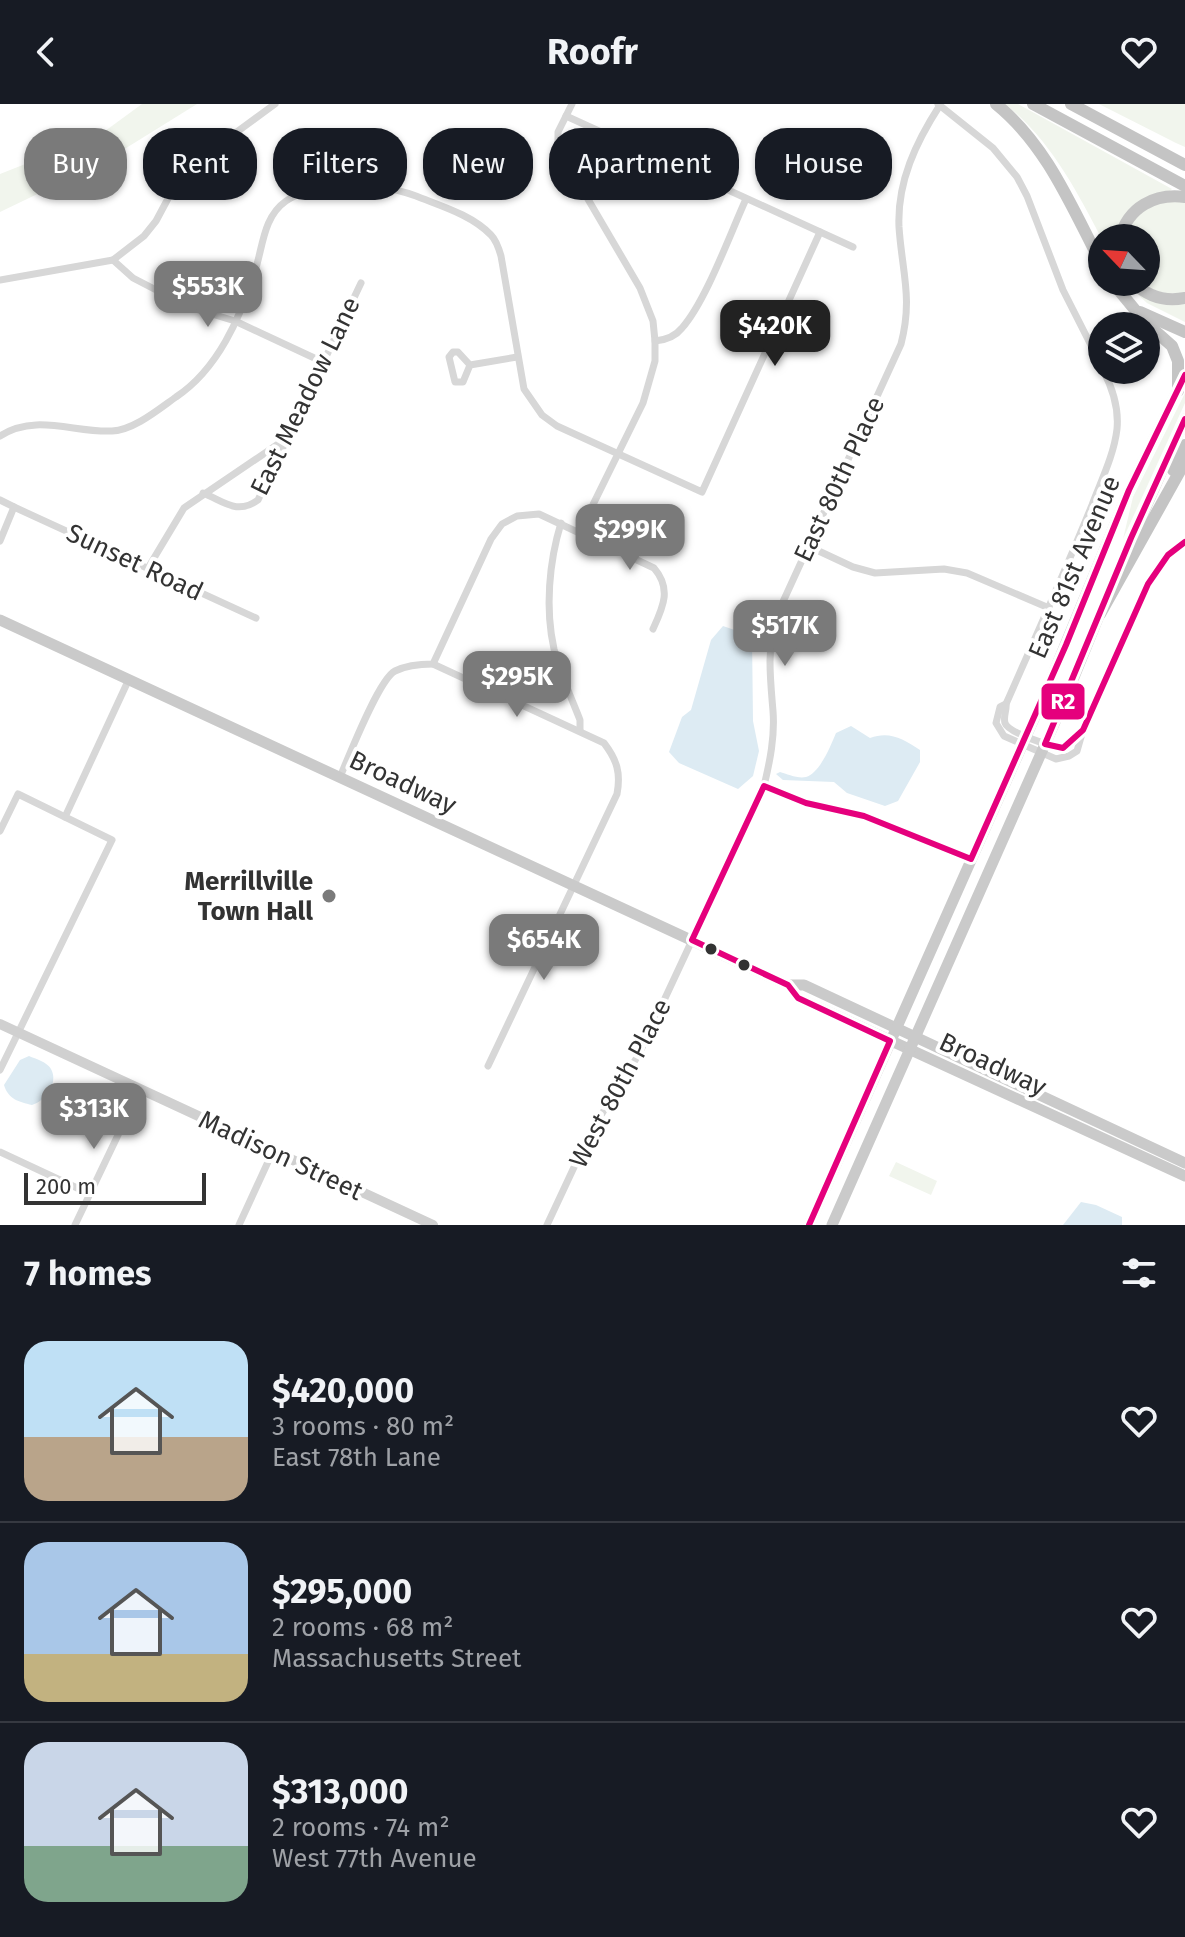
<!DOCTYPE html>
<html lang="en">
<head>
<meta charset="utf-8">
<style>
	:root { --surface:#171b24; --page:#20242c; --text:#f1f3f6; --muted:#9ea1a6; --line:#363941; --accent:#7a7a7a }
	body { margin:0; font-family:"Fira Sans",sans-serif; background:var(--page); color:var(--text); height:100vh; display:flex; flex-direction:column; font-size:30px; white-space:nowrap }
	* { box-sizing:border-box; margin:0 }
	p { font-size:26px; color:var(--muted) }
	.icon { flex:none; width:44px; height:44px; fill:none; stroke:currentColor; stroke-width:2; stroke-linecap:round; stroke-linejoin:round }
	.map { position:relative; height:1121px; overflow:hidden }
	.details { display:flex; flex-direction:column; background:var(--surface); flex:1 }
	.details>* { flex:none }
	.guide { position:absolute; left:24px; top:24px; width:1138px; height:72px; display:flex; gap:16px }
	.needle { width:52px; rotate:295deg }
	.buttons { position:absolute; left:1088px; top:120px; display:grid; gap:16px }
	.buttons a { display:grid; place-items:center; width:72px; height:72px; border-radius:50%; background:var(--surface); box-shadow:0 2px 6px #0004; font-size:40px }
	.scale { position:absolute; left:24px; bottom:20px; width:182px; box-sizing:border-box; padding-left:8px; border:4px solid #333; border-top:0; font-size:22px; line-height:28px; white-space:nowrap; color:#333; -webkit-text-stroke:6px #fff; paint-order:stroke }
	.price { position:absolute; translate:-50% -68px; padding:0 18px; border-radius:16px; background:var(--accent); color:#fff; font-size:26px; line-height:52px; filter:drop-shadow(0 2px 4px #0008) }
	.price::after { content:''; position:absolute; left:50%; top:48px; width:24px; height:18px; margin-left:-12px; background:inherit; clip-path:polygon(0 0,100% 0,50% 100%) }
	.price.active { background:#222; color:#fff }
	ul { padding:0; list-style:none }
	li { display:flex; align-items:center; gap:24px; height:200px; padding:0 24px }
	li+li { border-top:2px solid var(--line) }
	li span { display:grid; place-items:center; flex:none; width:224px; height:160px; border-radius:24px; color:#555 }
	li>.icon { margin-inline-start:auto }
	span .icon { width:96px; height:96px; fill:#fffc; stroke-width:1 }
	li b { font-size:34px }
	h2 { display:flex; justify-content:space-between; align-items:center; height:96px; padding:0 24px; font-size:34px }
	.chip { padding:0 28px; border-radius:32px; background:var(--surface); box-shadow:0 2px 6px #0004; font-size:28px; line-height:72px }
	.chip.active { background:var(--accent); color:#fff }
	header { display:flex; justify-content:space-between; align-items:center; height:104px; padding:0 24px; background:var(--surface); font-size:36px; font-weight:700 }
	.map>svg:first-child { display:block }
	.green { fill:#f1f5ed }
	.water { fill:#ddebf3 }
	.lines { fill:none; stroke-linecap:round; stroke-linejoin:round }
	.street { stroke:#d7d7d7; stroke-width:7 }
	.secondary { stroke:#d0d0d0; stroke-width:10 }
	.primary { stroke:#cacaca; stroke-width:11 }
	.highway { stroke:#c4c4c4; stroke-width:12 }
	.bus-1-casing { stroke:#fff; stroke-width:12 }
	.bus-1 { stroke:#e5007d; stroke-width:6 }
	.poi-dot { fill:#7a7a7a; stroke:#fff; stroke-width:3 }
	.bus-dot { fill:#333; stroke:#fff; stroke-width:3 }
	.labels { text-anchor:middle; stroke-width:8; stroke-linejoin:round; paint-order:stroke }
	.street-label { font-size:26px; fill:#333; stroke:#fff }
	.poi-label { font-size:26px; font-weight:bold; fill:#333; stroke:#fff; text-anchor:end }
	.line-badge { stroke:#fff; stroke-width:3 }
	.badge-label { font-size:22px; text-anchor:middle; font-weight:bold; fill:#fff }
</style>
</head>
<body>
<header><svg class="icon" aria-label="back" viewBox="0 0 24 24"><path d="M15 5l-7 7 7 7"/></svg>Roofr<svg class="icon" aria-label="heart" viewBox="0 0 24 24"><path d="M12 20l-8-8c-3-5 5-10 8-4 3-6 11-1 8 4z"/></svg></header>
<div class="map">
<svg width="1185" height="1121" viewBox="0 0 1185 1121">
	<rect width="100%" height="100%" fill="#fff"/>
	<g class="green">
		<polygon points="142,0 197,0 102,59 0,108 0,70 101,30"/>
		<path d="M1005,0h13l154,85 -2,2 -14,3 -39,44 -15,1c-26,-49 -52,-100 -97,-135z"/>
		<polygon points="1099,0 1185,0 1185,43 1176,39"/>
		<path d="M1159,98h26v90c-18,4 -29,0 -45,-10h6v-44h-20l9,-21z"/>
		<polygon points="1134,187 1185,198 1185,218 1147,199"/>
		<polygon points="1185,289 1185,299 1123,435 1133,393"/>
		<polygon points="896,1058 937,1077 931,1091 889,1072"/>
	</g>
	<g class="water">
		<polygon points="723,522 752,532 753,617 759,647 753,672 738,685 679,659 669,648 682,613 691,606 711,536"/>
		<path d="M851,622l19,12c20,-7 33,1 50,12v12l-22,39 -13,5 -38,-13 -13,-11 -51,-2 -7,-6 4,-2c7,2 18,7 26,5 14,-4 25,-32 30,-44z"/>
		<path d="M29,952c7,3 18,6 22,13 8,14 -6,32 -19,36 -13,-3 -24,-6 -28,-20l16,-25z"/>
		<polygon points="1081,1098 1096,1101 1122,1113 1122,1121 1063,1121"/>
	</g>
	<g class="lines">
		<g class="street">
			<polyline points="572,0 558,28 558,44 640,184 653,217 655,237"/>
			<polyline points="938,0 993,44 1017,73 1027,92 1063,186 1102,263"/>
			<polyline points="566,12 853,143"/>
			<polyline points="113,156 133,174 189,203 235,217 325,259"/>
			<polyline points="0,176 113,156 144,132 156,117 179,74 189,63 275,0"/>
			<polyline points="470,261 463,278 455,278 449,253 453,248 458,248 470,261 517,253"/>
			<path d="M1103,266c10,19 16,38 14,59 -3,26 -16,52 -25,76 -27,67 -57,133 -86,199l-6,3 -4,16 8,13 52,23 13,-3 8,-5 6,-21 65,-146c10,-16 20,-34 37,-42"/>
			<path d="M0,332c36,-23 74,-3 112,-5 22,-1 47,-22 64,-34 42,-28 64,-79 79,-126 8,-24 8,-54 31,-70 16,-11 34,-11 53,-13 28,-2 50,-2 77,8 25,10 56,19 75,39 5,5 8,14 10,21l23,133 18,26 15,11 145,66 118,-260"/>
			<path d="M203,389c22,9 34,22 55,7l103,-217"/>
			<polyline points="0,396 14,403 0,437"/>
			<polyline points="14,403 256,514"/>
			<path d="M561,419c-12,39 -16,86 -7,126 6,24 17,48 26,71v11"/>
			<path d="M580,427l63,-128 12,-42v-20c10,-1 20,-4 27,-13 24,-27 48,-94 64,-129"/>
			<polyline points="808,442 853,463 875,469 944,465 967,469 1049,504"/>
			<polyline points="148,464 184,404 290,332"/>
			<path d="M433,560l171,79c13,17 17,30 13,51l-129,272"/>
			<path d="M1006,600c1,6 -3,12 -1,19 3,10 48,24 58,25l19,-17"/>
			<path d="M340,673c9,-21 39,-98 55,-106 12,-6 25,-7 38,-7l58,-125 11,-15 15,-8 22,-2 115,54c18,21 9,39 -1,61"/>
			<polyline points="764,682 806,699 864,712 971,755"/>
			<polyline points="65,713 129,575"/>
			<polyline points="0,727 18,690 112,736 0,966"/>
			<polyline points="0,1048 90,1090"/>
			<polyline points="75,1121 140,985"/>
			<polyline points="239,1121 273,1047"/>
			<path d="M547,1121l43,-92 49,-79 125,-268c6,-25 11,-50 9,-75 -3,-36 -6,-59 3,-94l125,-273c12,-46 1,-72 -2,-117 -2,-45 17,-85 41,-122"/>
		</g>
		<polyline class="secondary" points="0,920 433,1121"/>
		<g class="primary">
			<polyline points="1111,482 1185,315"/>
			<polyline points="0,516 788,881 804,881 1185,1059"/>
			<polyline points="788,881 798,894 1185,1072"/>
			<polyline points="809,1121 1044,592 1129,386 1185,271"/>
			<polyline points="832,1121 1066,593 1103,502"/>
		</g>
		<g class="highway">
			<path d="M996,0c51,41 76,104 106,161"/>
			<polyline points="1033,0 1185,82"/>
			<polyline points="1071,0 1185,61"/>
			<path d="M1120,134c8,-31 35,-45 65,-41"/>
			<polyline points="1112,178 1145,218 1172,242 1178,257 1178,287"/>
			<path d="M1133,178c14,14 32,20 52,16"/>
			<polyline points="1140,208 1185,228"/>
			<polyline points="1173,366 1185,341"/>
			<polyline points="1100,510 1185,358"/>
		</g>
		<g class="bus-1-casing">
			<g id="bus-1">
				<polyline points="1185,315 1131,434 1045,640 1063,644 1083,626 1148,480 1168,451 1185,438"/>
				<polyline points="809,1121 890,937 798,894 788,881 692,836 764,682 806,699 864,712 971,755 1066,541 1129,386 1185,271"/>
			</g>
		</g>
		<use href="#bus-1" class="bus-1"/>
	</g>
	<circle class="poi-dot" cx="329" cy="792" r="8"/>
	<g class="bus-dot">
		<circle cx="711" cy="845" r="7"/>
		<circle cx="744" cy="861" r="7"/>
	</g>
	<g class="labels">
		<g class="street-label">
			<text transform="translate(305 292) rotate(-64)" y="9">East Meadow Lane</text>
			<text transform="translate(839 375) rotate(-65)" y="9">East 80th Place</text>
			<text transform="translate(135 458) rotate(25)" y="9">Sunset Road</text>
			<text transform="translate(1074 463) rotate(-67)" y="9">East 81st Avenue</text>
			<text transform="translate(403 678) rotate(25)" y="9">Broadway</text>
			<text transform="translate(993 960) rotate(25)" y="9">Broadway</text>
			<text transform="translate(620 979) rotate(-62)" y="9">West 80th Place</text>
			<text transform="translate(281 1051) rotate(25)" y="9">Madison Street</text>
		</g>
		<g class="poi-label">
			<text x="313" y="786">Merrillville<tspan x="313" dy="30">Town Hall</tspan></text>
		</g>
	</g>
	<rect class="line-badge" x="1040" y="578" width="46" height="39" rx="8" fill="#e5007d"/>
	<g class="badge-label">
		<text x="1063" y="605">R2</text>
	</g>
</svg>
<div class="buttons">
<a><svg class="needle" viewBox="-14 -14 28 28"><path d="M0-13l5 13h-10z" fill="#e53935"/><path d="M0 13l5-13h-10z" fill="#9ea1a6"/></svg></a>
<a><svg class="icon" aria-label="layers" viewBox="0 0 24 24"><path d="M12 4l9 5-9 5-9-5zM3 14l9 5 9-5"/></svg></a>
</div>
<div class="scale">200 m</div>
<b class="price" style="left:208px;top:225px">$553K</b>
<b class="price active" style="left:775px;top:264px">$420K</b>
<b class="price" style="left:630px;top:468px">$299K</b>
<b class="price" style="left:785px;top:564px">$517K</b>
<b class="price" style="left:517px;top:615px">$295K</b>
<b class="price" style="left:544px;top:878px">$654K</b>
<b class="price" style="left:94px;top:1047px">$313K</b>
<div class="guide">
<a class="chip active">Buy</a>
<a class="chip">Rent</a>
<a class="chip">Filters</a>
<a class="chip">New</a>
<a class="chip">Apartment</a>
<a class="chip">House</a>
</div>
</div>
<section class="details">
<h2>7 homes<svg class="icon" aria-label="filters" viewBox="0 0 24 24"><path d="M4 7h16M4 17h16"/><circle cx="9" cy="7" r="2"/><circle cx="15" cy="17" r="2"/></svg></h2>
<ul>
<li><span style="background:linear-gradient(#bfe0f5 60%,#b9a48a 0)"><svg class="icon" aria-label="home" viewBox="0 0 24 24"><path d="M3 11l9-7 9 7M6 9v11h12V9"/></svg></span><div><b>$420,000</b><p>3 rooms · 80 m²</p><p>East 78th Lane</p></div><svg class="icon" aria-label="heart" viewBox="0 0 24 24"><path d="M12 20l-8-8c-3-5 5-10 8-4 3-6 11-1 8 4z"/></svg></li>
<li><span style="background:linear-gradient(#a9c7e8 70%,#c2b280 0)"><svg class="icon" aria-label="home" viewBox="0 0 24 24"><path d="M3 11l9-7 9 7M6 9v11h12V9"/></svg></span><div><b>$295,000</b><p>2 rooms · 68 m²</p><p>Massachusetts Street</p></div><svg class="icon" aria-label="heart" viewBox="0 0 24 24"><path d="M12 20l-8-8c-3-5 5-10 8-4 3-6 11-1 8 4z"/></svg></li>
<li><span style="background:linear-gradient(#c9d6e8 65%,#7fa58c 0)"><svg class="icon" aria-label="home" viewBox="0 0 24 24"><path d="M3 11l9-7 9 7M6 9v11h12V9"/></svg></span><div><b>$313,000</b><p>2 rooms · 74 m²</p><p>West 77th Avenue</p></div><svg class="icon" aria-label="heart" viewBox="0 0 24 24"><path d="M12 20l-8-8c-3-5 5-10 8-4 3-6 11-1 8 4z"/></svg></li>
</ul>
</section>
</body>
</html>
